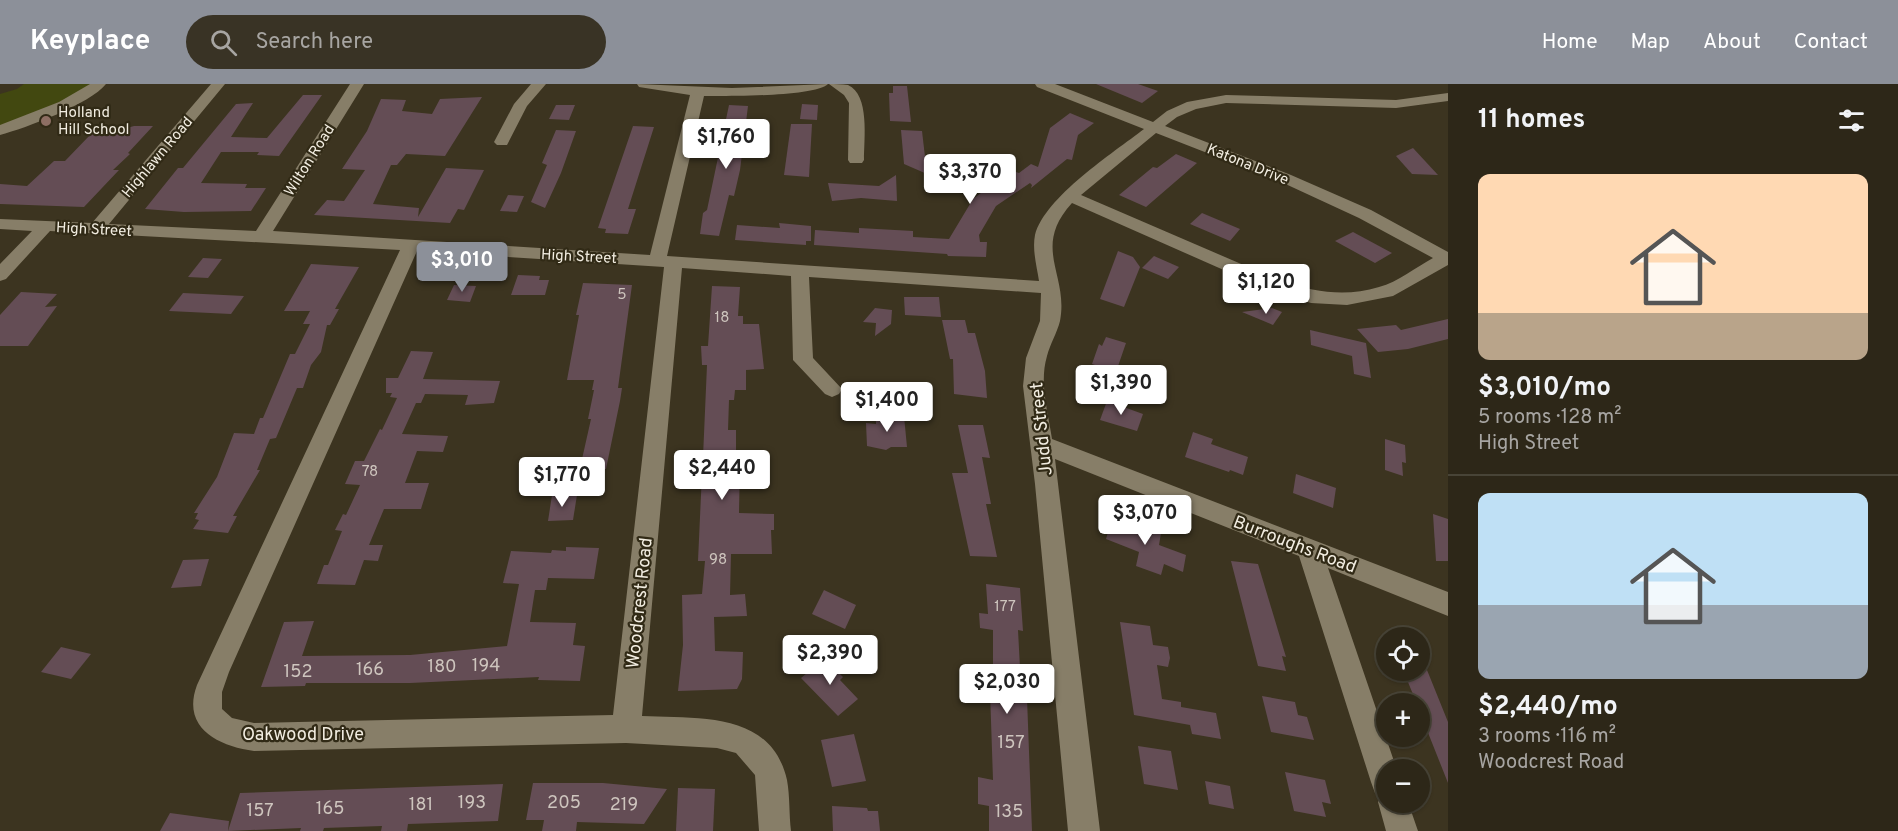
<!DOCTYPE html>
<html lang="en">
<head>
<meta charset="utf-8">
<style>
	:root { --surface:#2d2718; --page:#393325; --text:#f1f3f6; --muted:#a7a5a2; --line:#484437; --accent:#8c9099 }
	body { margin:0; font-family:Overpass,sans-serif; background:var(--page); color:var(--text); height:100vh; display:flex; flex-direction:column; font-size:22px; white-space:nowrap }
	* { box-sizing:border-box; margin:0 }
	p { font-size:20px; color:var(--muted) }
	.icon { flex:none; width:33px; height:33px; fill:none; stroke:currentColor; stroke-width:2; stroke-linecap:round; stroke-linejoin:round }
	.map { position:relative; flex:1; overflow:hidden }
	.drawer { display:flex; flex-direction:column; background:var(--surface); width:450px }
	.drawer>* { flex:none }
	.controls { position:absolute; left:1376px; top:543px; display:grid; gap:12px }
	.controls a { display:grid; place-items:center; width:54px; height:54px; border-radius:50%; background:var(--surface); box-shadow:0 2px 4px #0004,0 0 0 2px var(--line); font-size:30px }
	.price { position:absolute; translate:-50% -51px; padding:0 14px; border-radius:6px; background:#fff; color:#222; font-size:20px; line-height:39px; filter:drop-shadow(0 2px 3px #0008) }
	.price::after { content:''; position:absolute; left:50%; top:36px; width:18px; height:14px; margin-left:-9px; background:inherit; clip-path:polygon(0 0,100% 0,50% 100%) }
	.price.current { background:var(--accent); color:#fff }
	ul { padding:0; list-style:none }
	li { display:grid; align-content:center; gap:12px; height:318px; padding:0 30px }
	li+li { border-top:2px solid var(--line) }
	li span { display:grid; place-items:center; height:186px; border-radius:12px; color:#555 }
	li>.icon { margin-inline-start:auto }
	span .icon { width:108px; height:108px; fill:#fffc; stroke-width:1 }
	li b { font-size:26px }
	h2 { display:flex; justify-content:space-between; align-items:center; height:72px; padding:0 30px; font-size:26px }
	header { display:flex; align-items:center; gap:36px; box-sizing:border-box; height:84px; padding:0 30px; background:var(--accent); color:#fff }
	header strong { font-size:28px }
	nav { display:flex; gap:33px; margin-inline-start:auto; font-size:21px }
	.search { width:420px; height:54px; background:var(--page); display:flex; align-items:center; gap:15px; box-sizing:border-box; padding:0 21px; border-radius:33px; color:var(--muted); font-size:22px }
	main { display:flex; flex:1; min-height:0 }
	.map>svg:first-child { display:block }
	.green { fill:#424810 }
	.building { fill:#644d55 }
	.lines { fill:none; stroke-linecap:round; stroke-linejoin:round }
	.minor { fill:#877e68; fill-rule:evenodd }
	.education-dot { fill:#8d6e63; stroke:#312a16; stroke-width:2 }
	.labels { text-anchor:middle; stroke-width:4.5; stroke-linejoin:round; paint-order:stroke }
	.far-poi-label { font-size:15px; fill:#f2ede1; stroke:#312a16; text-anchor:start }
	.far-street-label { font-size:15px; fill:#f2ede1; stroke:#312a16 }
	.number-label { font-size:15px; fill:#cec5be }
	.street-label { font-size:18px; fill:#f2ede1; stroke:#312a16 }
	.near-number-label { font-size:18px; fill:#cec5be }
</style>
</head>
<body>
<header>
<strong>Keyplace</strong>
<div class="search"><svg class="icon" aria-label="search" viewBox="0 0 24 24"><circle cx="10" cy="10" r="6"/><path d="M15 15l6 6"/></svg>Search here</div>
<nav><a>Home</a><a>Map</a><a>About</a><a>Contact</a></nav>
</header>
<main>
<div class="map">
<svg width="1448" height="747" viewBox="0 0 1448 747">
	<rect width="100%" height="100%" fill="#3c3420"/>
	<polygon class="green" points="24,0 99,0 0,45 0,10 17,5"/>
	<g class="building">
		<polygon points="1096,0 1138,0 1158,7 1142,19"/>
		<polygon points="893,2 907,2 911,38 890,37 889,9 893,9"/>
		<polygon points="303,11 322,11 279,72 257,71 259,68 221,68 201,99 247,100 245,104 266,104 251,127 184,128 145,125 178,84 183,84 236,20 253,19 231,53 267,54"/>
		<polygon points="482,13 445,72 406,70 397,81 391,81 373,120 419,124 418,133 446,84 484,86 464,126 458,125 450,139 314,131 327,116 344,117 365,86 342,85 367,47 381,15 406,16 402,27 432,30 440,15"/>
		<polygon points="802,20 818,21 817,36 800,35"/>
		<polygon points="556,21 575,21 569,36 549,35"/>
		<polygon points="729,21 748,22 740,86 734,112 729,111 719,152 700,150 703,129 707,126"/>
		<polygon points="1070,29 1094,39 1078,51 1072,76 1067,75 1031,104 1032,101 1030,99 996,122 979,151 980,158 987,158 986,173 948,172 947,170 814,161 815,146 859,149 859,144 913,147 913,153 949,155 973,115 1011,86 1019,89 1031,80 1038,83 1050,44"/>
		<polygon points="791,40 812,40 809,93 784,91"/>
		<polygon points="134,42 153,42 128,69 130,70 113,86 119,86 84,123 0,120 0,100 27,102 54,77 65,77 91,50 123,50 127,44"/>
		<polygon points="633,42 654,43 628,125 636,125 628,150 605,149 606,145 598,144"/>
		<polygon points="556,46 576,47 561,89 545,124 531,118 547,81 542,79"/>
		<polygon points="901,46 922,47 927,90 904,80"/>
		<polygon points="1413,64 1438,91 1412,90 1396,72"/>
		<polygon points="1176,70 1197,79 1146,123 1119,111 1153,83 1157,84"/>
		<polygon points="896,91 897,117 861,114 832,117 828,99 879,102"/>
		<polygon points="508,111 524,112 517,128 500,127"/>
		<polygon points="1202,129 1240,145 1230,157 1190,140"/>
		<polygon points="779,139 811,142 811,157 806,157 806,161 735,156 737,141 780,144"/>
		<polygon points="1353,148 1392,169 1375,179 1335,157"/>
		<polygon points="1118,167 1133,173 1140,183 1124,223 1100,215"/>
		<polygon points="1154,172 1179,183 1168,195 1142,184"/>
		<polygon points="203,174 222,175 208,194 188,193"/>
		<polygon points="311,180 359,183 335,225 339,225 330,241 327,241 321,268 311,281 303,304 297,304 276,354 270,355 257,386 260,386 233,432 237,432 228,449 193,445 199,436 195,435 198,429 194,429 217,393 234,349 254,350 260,334 263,334 290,270 295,270 310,240 303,240 310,227 284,227"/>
		<polygon points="518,191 540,192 539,196 549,196 545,211 511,211"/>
		<polygon points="583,199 632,201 618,304 622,304 620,317 606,385 580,384 591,335 588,335 594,306 592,306 594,296 567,296 579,231 576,231"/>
		<polygon points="454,201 476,202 470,218 447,216"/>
		<polygon points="712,202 740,203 738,232 743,232 743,240 759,240 764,285 746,286 746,306 735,306 734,316 729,316 728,346 736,346 736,379 740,379 739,429 774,430 774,446 771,446 772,470 731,470 730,511 745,510 747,532 714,533 715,567 743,568 742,595 737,605 678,607 683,561 682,511 702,510 705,477 698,477 702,389 699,389 700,373 703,373 707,281 702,281 701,262 708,262"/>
		<polygon points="21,208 57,210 45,223 57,222 28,262 0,262 0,231"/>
		<polygon points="183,209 244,212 231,230 169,227"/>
		<polygon points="904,213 939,213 941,233 905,231"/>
		<polygon points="875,224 892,226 891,240 875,252 876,239 863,238"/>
		<polygon points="1272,224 1282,228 1273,241 1242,228"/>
		<polygon points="1448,235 1448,255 1408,265 1378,268 1357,245 1396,241 1401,246"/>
		<polygon points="942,236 965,236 968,249 975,249 985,287 987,314 954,310 953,275 950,275"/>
		<polygon points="1310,246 1366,259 1371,294 1354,290 1352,272 1311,261"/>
		<polygon points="1106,253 1126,259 1116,288 1092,280 1099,260 1102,262"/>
		<polygon points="411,267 433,268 423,295 500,297 494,319 465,321 468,311 425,310 421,319 416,319 402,350 448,352 443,368 417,367 405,399 429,399 421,425 384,425 369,461 383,461 378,477 364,476 355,501 317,500 324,481 328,481 342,447 335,446 343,430 346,431 360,401 345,400 355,377 364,377 380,345 382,346 397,314 390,313 392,309 386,309 386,294 398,294"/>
		<polygon points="1107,317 1143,330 1137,347 1100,336"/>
		<polygon points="884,331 904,332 907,363 891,363 886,366 867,362 866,339 876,340 876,336 884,336"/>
		<polygon points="958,341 983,341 990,374 982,373 991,420 986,420 997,473 970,472 952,389 968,389"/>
		<polygon points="1193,348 1213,355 1211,360 1248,373 1243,391 1230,386 1229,388 1185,373"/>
		<polygon points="1385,355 1405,361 1406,379 1402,378 1403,392 1385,386"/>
		<polygon points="1296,390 1336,404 1333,424 1293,409"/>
		<polygon points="552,411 577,411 573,436 548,437"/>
		<polygon points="1433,430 1448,435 1448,477 1436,477"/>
		<polygon points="1113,431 1161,449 1159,461 1186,471 1183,488 1164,480 1161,491 1136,482 1139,468 1106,455"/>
		<polygon points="566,463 599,464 594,495 548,494 546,506 535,506 530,538 576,539 573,561 585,562 580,597 538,596 539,593 410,599 306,599 305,602 261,603 284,538 314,537 302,572 410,571 507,562 519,500 503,499 511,467 551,469 552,466 566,467"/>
		<polygon points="209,475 201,502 171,504 183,476"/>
		<polygon points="1231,477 1258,480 1286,573 1282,572 1286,587 1258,582"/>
		<polygon points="986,500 1020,504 1023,547 1018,546 1020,584 1032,587 1033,615 1027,614 1032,747 989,747 989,722 978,720 978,693 993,696 990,607 971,603 972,583 993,587 993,546 980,544 979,529 988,530"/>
		<polygon points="824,506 856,521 845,545 812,530"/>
		<polygon points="1120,538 1150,542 1153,561 1168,563 1170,574 1168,583 1157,581 1162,615 1181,618 1181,623 1216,629 1221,655 1192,650 1190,641 1134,631"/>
		<polygon points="61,563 91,570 71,595 41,588"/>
		<polygon points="826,573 838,584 837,587 843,593 840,596 858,615 838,632 801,594"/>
		<polygon points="1403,586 1427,586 1448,638 1448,699 1419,626 1419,620 1417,620"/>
		<polygon points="1262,612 1295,618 1298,631 1307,633 1314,656 1271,648"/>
		<polygon points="854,650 866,697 832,703 821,656"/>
		<polygon points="1138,662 1171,667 1178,706 1144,700"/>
		<polygon points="1285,688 1325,696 1331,720 1322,718 1326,733 1294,727"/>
		<polygon points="1205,697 1230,702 1234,725 1209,720"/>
		<polygon points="533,699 603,699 667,705 644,740 577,738 576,747 542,747 544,736 526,736"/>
		<polygon points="503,700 498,737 408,740 407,747 381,747 382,742 324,744 323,747 300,747 301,744 228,747 240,709"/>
		<polygon points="678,704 715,705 713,747 676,747"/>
		<polygon points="832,722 867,724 868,727 878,727 880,747 833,747"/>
		<polygon points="170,729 229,737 228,747 160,747"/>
	</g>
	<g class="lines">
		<g class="minor">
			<path d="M90,0h16c-16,20 -80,44 -106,51v-10l59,-23z"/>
			<path d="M211,0h14l-116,140 147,7 94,-147h14l-91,147 377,24 40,-160 -51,-8 -2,-3 95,4 96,-4c-13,13 -103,12 -124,12l-37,160 372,25c-2,-14 -7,-31 -4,-46 10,-38 78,-82 109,-106l-107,-42 -2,-3h20l98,38 14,-11 20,-9 39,-7 170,5 52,-7v8l-52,7 -170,-5 -30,6 -19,8 -12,9 126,49 80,35 77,42v13l-55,31 -46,9 -36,-2 -42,-13 -197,-87c-41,45 -3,71 -12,118 -3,12 -10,23 -13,35 -8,27 1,56 5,83l396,153v24l-120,-48 69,202h-11v32h22l10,29h-32l-8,-29 3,-7 -6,-2 -4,-11 -72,-226 -244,-97 45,372h-32l-33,-347 -12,-98 3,-28 14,-37 1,-28 -232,-16 4,81 29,31 -3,5 -7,3 -7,-3 -32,-34 -2,-84 -109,-8 -40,448c55,3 129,-6 145,64 3,16 2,35 4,51h-32l-4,-56 -19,-22 -19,-5 -91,-5 -372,8c-36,-5 -73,-23 -57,-66l203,-435 -350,-19 -44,48 -6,2v-17l32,-33 -32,-2v-10l92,4zM1156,49l123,48 80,37 74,40c-17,9 -35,24 -54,29 -33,10 -64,5 -96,-5l-202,-87zM417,167l247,16 -51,448 -359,8 -22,-5 -10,-9v-17l7,-20z"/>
			<polygon points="531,0 546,0 527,22 507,61 497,61 494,58 514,20"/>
			<path d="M829,0c6,0 13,0 19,1 22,10 16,54 16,75l-2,3h-12l-2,-3 1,-57 -5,-8z"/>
		</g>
	</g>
	<circle class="education-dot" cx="46" cy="37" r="6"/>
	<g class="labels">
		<g class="far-poi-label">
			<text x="58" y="33">Holland<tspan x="58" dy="17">Hill School</tspan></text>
		</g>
		<g class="far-street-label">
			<text transform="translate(157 73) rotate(-50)" y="5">Highlawn Road</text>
			<text transform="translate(309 76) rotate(-58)" y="5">Wilton Road</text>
			<text transform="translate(1248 80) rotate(22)" y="5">Katona Drive</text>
			<text transform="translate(94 145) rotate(3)" y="5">High Street</text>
			<text transform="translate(579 172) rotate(3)" y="5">High Street</text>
		</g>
		<g class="number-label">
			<text x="622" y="215">5</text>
			<text x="722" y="238">18</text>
			<text x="370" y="392">78</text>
			<text x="718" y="480">98</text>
			<text x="1005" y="527">177</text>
		</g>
		<g class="street-label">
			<text transform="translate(1041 345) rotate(-96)" y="6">Judd Street</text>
			<text transform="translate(1295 460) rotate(21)" y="6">Burroughs Road</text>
			<text transform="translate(639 519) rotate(-84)" y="6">Woodcrest Road</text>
			<text x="303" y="656">Oakwood Drive</text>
		</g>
		<g class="near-number-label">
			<text x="486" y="587">194</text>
			<text x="442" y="588">180</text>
			<text x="370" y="591">166</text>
			<text x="298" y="593">152</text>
			<text x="1011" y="664">157</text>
			<text x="472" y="724">193</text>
			<text x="564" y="724">205</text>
			<text x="421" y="726">181</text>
			<text x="624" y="726">219</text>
			<text x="330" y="730">165</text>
			<text x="260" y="732">157</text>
			<text x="1009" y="733">135</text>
		</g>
	</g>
</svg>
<div class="controls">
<a><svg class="icon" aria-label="locate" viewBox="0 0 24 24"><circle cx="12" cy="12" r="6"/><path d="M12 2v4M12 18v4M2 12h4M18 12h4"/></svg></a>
<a>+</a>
<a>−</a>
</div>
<b class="price" style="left:726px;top:86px">$1,760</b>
<b class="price" style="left:970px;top:121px">$3,370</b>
<b class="price current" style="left:462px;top:209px">$3,010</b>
<b class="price" style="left:1266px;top:231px">$1,120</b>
<b class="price" style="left:1121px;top:332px">$1,390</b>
<b class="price" style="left:887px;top:349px">$1,400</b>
<b class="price" style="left:722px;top:417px">$2,440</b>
<b class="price" style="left:562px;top:424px">$1,770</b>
<b class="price" style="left:1145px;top:462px">$3,070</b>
<b class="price" style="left:830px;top:602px">$2,390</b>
<b class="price" style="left:1007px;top:631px">$2,030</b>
</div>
<section class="drawer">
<h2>11 homes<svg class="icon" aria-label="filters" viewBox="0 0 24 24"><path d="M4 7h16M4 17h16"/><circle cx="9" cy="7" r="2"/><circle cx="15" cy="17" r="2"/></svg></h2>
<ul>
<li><span style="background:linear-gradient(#ffd9b3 75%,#b9a48a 0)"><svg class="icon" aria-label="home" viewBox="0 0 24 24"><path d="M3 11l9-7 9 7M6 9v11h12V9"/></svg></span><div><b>$3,010/mo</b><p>5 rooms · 128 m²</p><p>High Street</p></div></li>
<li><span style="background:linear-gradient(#bfe0f5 60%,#9aa5b1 0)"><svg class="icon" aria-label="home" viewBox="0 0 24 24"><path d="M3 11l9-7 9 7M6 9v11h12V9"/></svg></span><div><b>$2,440/mo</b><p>3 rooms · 116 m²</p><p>Woodcrest Road</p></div></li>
</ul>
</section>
</main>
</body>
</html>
